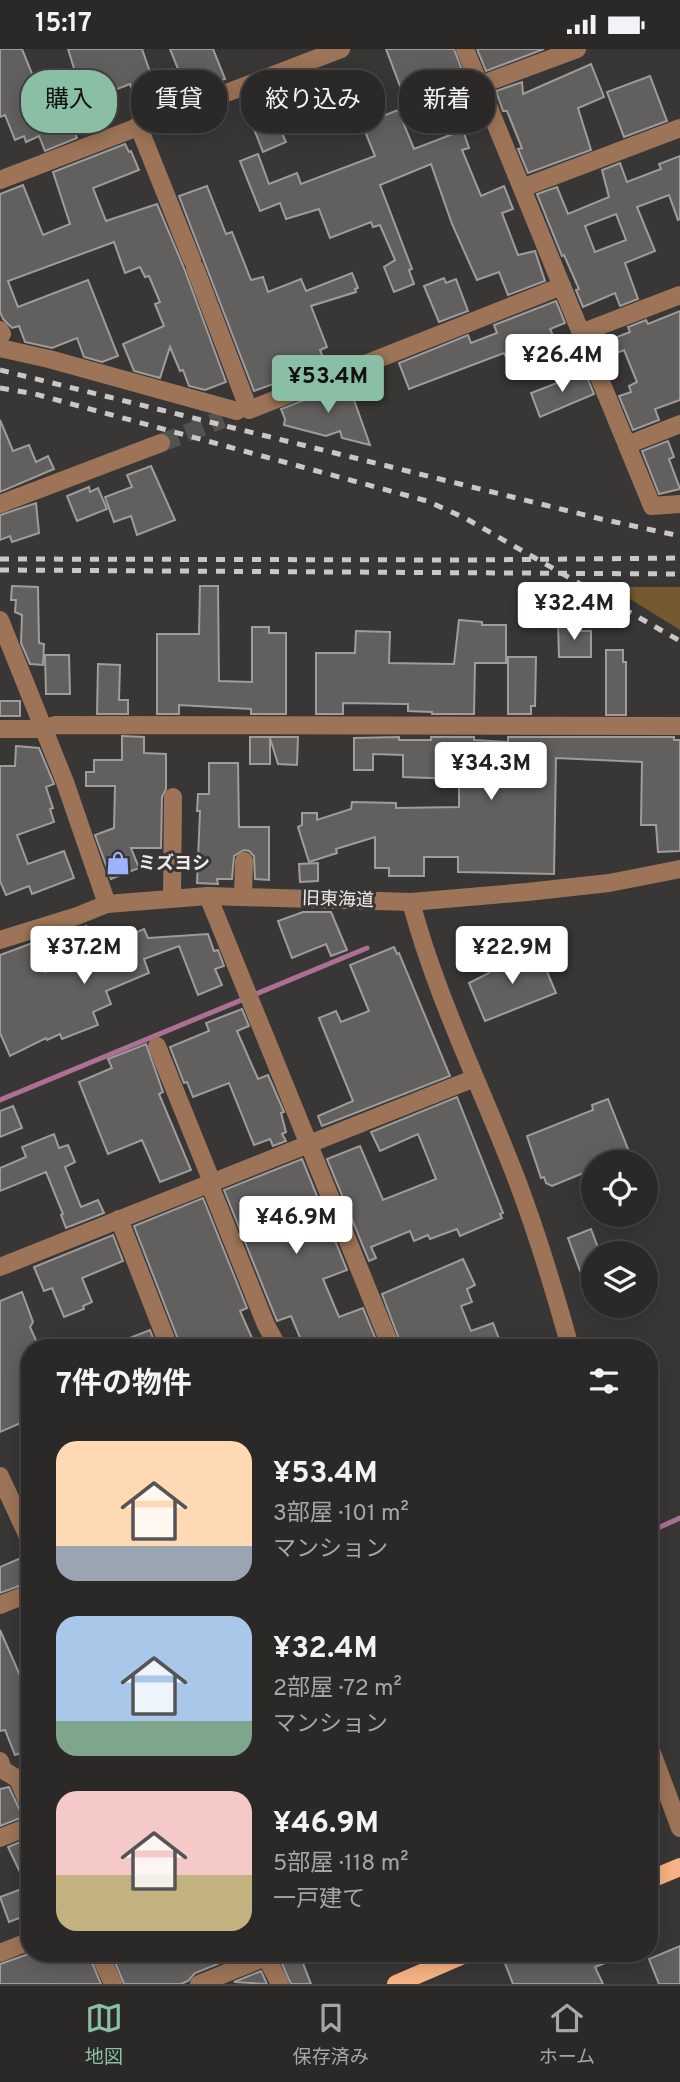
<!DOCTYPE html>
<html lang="ja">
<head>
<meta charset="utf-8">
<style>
	:root { --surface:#2b2828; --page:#373434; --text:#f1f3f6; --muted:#a6a6a8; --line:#474445; --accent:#8abfa5 }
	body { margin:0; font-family:Overpass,"Noto Sans JP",sans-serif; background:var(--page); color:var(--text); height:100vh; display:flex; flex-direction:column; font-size:26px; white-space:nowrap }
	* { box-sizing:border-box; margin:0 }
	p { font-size:23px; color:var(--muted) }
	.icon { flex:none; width:38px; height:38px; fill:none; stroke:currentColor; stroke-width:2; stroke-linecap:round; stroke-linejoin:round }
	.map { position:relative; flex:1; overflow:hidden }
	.side { position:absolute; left:21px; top:1290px; width:637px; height:623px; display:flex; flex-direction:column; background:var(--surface); border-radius:28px; box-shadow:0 4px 18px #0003,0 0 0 2px var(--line) }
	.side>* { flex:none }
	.banner { position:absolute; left:21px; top:21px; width:639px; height:63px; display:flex; gap:14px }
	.controls { position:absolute; left:581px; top:1101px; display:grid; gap:14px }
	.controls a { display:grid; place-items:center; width:77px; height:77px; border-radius:50%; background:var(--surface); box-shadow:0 4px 18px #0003,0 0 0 2px var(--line); font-size:35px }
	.price { position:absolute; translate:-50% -60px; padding:0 16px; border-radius:7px; background:#fff; color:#222; font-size:23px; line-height:46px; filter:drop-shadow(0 2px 4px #0008) }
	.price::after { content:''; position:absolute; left:50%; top:42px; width:21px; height:16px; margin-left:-10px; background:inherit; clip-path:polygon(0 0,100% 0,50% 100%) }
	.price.current { background:var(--accent); color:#111 }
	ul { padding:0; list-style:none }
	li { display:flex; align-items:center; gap:21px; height:175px; padding:0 35px }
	li span { display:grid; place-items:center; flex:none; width:196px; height:140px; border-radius:21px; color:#555 }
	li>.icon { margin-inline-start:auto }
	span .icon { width:84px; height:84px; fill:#fffc; stroke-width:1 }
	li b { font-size:30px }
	h2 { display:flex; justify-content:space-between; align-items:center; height:84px; padding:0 35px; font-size:30px }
	.chip { padding:0 24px; border-radius:28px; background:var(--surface); box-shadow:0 4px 18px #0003,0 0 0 2px var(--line); font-size:24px; line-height:63px }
	.chip.current { background:var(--accent); color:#111 }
	.status { display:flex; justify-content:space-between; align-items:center; height:49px; padding:0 35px; background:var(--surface); direction:ltr }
	.status svg { height:19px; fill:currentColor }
	.tabs { display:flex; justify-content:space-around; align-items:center; height:98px; border-top:2px solid var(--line); background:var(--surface); font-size:19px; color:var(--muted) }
	.tabs a { display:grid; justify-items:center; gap:4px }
	.tabs .current { color:var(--accent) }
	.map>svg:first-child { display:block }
	.green { fill:#745a2e }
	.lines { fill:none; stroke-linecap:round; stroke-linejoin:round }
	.stream { stroke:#ac7094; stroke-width:5 }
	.building { fill:#625f5f; stroke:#9f9c9c; stroke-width:2; fill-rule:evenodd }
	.minor-tunnel { stroke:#545151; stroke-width:18; stroke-dasharray:18 9; stroke-linecap:butt }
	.minor { stroke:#9d7457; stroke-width:18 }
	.major { stroke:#f7b383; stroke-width:18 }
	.rail { stroke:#cac8c7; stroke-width:5; stroke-dasharray:9 9; stroke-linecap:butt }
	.labels { text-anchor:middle; stroke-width:6; stroke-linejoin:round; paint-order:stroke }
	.poi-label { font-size:18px; font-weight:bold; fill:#eeeceb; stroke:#393636; text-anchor:start }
	.street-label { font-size:18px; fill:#eeeceb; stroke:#393636 }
</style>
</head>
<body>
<div class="status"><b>15:17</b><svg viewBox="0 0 49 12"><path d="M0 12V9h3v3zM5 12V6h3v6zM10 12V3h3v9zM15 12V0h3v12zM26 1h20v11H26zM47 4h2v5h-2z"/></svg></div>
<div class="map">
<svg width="680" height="1935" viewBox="0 0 680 1935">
	<rect width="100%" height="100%" fill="#393636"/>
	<polygon class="green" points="611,538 680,538 680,581"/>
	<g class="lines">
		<g class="stream">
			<polyline points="0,1051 367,899"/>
			<polyline points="649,1483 680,1469"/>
		</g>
	</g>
	<g class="building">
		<polygon points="0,0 22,0 39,42 76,26 68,0 142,0 158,46 137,54 130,35 112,42 109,35 62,54 77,89 45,102 39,87 26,93 24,87 15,91 5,66 0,68"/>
		<polygon points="170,0 213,0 225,30 188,45"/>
		<polygon points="386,0 454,0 471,45 446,55 445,52 411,66"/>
		<polygon points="477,0 544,0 486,22"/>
		<polygon points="591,15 604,48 578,59 591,101 528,124 518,100 522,99 507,62 503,62 496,42 522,33 523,45"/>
		<polygon points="650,27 667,72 624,88 607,43"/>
		<polygon points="326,32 341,69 316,79 301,42"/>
		<polygon points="264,44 286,93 263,103 252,75 259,72 250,50"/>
		<polygon points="398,61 414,100 463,81 469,99 462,101 481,147 504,137 513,160 502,164 518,206 535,202 545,232 508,246 499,223 477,231 452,175 431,115 380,136 412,220 409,221 414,235 394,243 384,218 395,211 380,176 373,178 371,173 330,189 319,160 286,170 280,154 260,162 240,112 258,105 269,135 297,124 301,135 375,107 362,75"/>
		<polygon points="125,95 129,103 131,102 139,121 93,139 106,172 157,155 184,219 226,333 205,341 189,337 183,321 180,322 170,298 160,329 134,322 123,295 164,277 155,255 160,253 149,227 145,228 140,218 125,224 114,193 8,232 18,258 88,231 118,307 102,313 84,308 77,289 52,299 25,293 19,277 12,279 3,270 0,263 0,145 23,136 43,186 70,175 53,123"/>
		<path d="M680,107v63l-2,1 -9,-25 -32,12 18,44 -30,12 13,36 -18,7 -5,-13 -32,14 -7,-17 3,-1 -15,-34 -2,1 -25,-62 20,-7 11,27 41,-17 -7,-27 18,-7 7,19 34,-13 -2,-5zM616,165l10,26 -31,12 -10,-26z"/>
		<polygon points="207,137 226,185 232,183 251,231 263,228 268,243 301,230 306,242 352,224 358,239 355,240 356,243 311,257 327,298 320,301 327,318 313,324 309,315 277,328 279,333 254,342 179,147"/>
		<polygon points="444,229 446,234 456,230 468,262 439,273 424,237"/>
		<polygon points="556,252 565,274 550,280 555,291 507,310 504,304 409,340 399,314 468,286 471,294 497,284 494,276"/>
		<polygon points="680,262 680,351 655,360 659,371 633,381 619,347 631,343 629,337 637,333 624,301 604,309 599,295 630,283 628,278 646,271 648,275"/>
		<polygon points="585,323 594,345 540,368 531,344"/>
		<polygon points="348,334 370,396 342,389 340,382 326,387 284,376 285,370 281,360"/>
		<polygon points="0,371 13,402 29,396 36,413 48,407 54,420 0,443"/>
		<polygon points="668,392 674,408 669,410 680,440 659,445 642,402"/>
		<polygon points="151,417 175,471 137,486 131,467 114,473 105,448 132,438 127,426"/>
		<polygon points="89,438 90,443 98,439 107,460 77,472 67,447"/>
		<polygon points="36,454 39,484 12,493 10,487 0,491 0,466"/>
		<polygon points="12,537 38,538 39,594 44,595 43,616 30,615 21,594 22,566 15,563 16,551 11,551"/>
		<polygon points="200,537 218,537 219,632 252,633 252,578 269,578 269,584 286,584 286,665 251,665 251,660 179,656 179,665 157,665 157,585 199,585"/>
		<polygon points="459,571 482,573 482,576 506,576 506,614 475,614 474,665 432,665 432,663 408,662 408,655 343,654 343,665 316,665 316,604 355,604 356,582 390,583 389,614 454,615"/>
		<polygon points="558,574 575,574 575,582 591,582 591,608 559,608"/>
		<polygon points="606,601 623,601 623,613 626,613 626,666 606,666"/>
		<polygon points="45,606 69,606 70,645 46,645"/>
		<polygon points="508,608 536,608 535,657 531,657 531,665 508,665"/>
		<polygon points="98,615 120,616 119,651 128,651 128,665 97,665"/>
		<rect x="0" y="652" width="20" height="15"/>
		<polygon points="122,687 144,688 144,704 166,705 166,740 162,748 161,799 131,799 139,819 111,830 95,786 114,779 115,737 86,737 86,723 94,723 94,711 122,711"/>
		<polygon points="250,688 298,688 297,716 278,715 270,689 270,715 250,715"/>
		<polygon points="399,688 399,691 431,691 431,688 474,688 474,691 508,693 508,688 674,688 674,691 680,691 680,802 658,803 656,776 641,776 642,713 556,709 554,825 458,823 458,808 424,808 424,827 389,827 389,819 375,819 375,788 336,800 337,804 309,813 298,778 302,776 302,764 317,764 317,771 351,760 352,753 396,754 396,759 459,758 459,730 403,728 403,706 373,705 373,721 354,721 354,689"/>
		<polygon points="16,697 39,699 54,735 46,738 53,759 50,760 54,773 17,786 28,815 64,802 74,829 32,845 29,837 6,846 0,832 0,717 15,717"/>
		<polygon points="209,714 238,714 239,778 269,778 269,831 255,830 254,807 249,802 244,801 234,807 232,830 217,830 218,835 197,834 200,762 197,762 198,745 209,745"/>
		<polygon points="318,814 318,832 300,833 299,815"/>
		<polygon points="303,863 331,863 347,901 331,907 326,895 292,909 278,872"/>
		<polygon points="86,877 92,891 79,897 73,883"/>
		<polygon points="144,880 148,889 208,885 214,902 218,901 224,917 215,920 222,936 198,946 179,897 144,910 149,924 106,942 111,955 93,963 98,976 62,990 60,985 47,991 46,989 10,1007 0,984 0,906 35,893 45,923 93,904 101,920 125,909 118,891"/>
		<polygon points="394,898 397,905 399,904 450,1027 322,1077 318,1067 353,1052 319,969 336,962 341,973 369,962 350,916"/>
		<polygon points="540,906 556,944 485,972 469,934 489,924 485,915 498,910 502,919 531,907 533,909"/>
		<polygon points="242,960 249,977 237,982 258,1030 268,1026 284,1063 281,1064 286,1083 282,1085 286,1092 273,1097 270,1090 254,1096 229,1034 193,1048 187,1033 184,1034 170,998 209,982 206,974"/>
		<polygon points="146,995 163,1043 159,1045 191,1121 160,1133 142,1091 108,1105 79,1033 112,1019 108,1010"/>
		<polygon points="457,1048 503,1164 500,1165 502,1169 460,1187 457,1180 430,1190 428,1186 414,1192 410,1182 371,1198 376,1209 369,1212 327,1110 360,1097 383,1151 436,1130 418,1085 380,1102 371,1083"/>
		<polygon points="608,1050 630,1105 610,1113 593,1113 593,1120 552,1137 546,1134 544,1128 541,1129 527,1087 593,1061 592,1056"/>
		<polygon points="13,1057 22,1079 0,1088 0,1062"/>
		<polygon points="54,1085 59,1099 68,1096 75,1113 65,1118 81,1158 98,1151 104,1164 66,1179 61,1166 63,1165 46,1123 0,1142 0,1119 26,1108 22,1098"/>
		<polygon points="302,1110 347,1221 323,1230 339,1268 363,1259 379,1298 304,1298 291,1267 277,1272 268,1250 224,1141"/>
		<polygon points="203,1149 247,1259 240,1262 256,1298 181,1298 134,1177"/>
		<polygon points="591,1180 600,1204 593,1204 593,1217 580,1222 568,1189"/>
		<polygon points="113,1186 123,1212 82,1229 92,1253 83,1257 84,1260 64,1268 52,1239 44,1242 34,1218"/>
		<polygon points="463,1210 475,1236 467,1240 472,1253 461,1257 471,1282 493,1274 502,1298 402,1298 382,1245"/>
		<polygon points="22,1243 33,1273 30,1278 39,1298 30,1298 30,1370 0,1383 0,1252"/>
		<polygon points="150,1281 156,1297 107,1298"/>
		<polygon points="30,1505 30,1533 0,1544 0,1518"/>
		<polygon points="0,1581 30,1649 30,1701 15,1706 5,1681 0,1682"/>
		<polygon points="9,1738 23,1768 0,1777 0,1740"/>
		<polygon points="30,1789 30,1865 9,1873 0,1848 27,1838 8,1798"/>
		<polygon points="680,1897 680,1935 659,1935 649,1910"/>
		<polygon points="31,1904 88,1904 101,1935 0,1935 0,1915"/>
		<polygon points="111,1904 245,1904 195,1924 188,1932 181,1935 124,1935"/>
		<polygon points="277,1904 299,1904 311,1935 291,1935"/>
		<polygon points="501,1904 628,1904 628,1905 595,1918 603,1935 513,1935"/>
		<polygon points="261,1922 267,1935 234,1933"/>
	</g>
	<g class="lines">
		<polyline class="minor-tunnel" points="161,394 223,370"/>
		<g class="minor">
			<polyline points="465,0 581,284 680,246"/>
			<polyline points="480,36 577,0"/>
			<polyline points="138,76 192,211"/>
			<polyline points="0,131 341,0"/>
			<polyline points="522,139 680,79"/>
			<polyline points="195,219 249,361 562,237"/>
			<polyline points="0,281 2,285"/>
			<polyline points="581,284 652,457 680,455"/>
			<polyline points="0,299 49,310 237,362"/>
			<polyline points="627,396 680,375"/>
			<polyline points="0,455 161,394"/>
			<polyline points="0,571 65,733 107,855"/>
			<polyline points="0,680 42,680 55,676 680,677"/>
			<polyline points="208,847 391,1298"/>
			<polyline points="243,848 244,812"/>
			<polyline points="172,849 173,748"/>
			<path d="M411,853c23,87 63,170 96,253 26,63 45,127 63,192"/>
			<polyline points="0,891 77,867 107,855 208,847 411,853 527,843 609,834 680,820"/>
			<polyline points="157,997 212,1133"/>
			<polyline points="209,1134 266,1276 278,1298"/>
			<polyline points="119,1170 169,1298"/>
			<polyline points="0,1218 475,1029"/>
			<polyline points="0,1427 30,1492"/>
			<polyline points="0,1556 30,1544"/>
			<polyline points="649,1696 680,1779"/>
			<polyline points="0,1712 3,1721 18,1730 30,1759"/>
			<polyline points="0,1789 30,1777"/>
			<polyline points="0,1904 30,1892"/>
			<polyline points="99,1904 113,1935"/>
			<polyline points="264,1904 280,1935"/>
			<polyline points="199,1935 266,1908"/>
		</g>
		<g class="major">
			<polyline points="649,1831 680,1818"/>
			<polyline points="396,1935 468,1904"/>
		</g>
		<g class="rail">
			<polyline points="0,321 601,470 680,487"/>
			<polyline points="0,339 35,345 427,452 465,469 680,592"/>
			<polyline points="0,510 465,511 680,509"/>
			<polyline points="0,521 680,525"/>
		</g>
	</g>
	<defs>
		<g id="shop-bare" transform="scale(1.89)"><path d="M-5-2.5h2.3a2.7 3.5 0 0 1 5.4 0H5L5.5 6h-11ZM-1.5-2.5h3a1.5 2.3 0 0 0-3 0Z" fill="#9db4fd" stroke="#393636" stroke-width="2.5" paint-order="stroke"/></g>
	</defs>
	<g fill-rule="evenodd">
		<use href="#shop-bare" x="118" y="814"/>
	</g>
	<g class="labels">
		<g class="poi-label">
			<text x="138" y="820">ミズヨシ</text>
		</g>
		<g class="street-label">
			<text transform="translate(338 850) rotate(2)" y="6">旧東海道</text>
		</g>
	</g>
</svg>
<div class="controls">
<a><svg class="icon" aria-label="locate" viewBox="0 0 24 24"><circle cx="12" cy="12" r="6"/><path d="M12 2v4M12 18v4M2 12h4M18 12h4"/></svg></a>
<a><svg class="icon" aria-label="layers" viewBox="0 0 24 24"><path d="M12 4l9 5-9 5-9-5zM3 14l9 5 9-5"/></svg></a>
</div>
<b class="price" style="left:562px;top:345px">¥26.4M</b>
<b class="price current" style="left:328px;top:366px">¥53.4M</b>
<b class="price" style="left:574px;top:593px">¥32.4M</b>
<b class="price" style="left:491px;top:753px">¥34.3M</b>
<b class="price" style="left:84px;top:937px">¥37.2M</b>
<b class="price" style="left:512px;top:937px">¥22.9M</b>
<b class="price" style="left:296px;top:1207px">¥46.9M</b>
<div class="banner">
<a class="chip current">購入</a>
<a class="chip">賃貸</a>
<a class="chip">絞り込み</a>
<a class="chip">新着</a>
</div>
<section class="side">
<h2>7件の物件<svg class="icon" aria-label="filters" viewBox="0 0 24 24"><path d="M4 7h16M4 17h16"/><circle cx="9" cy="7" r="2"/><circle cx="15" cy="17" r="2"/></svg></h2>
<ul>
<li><span style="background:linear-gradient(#ffd9b3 75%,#9aa5b1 0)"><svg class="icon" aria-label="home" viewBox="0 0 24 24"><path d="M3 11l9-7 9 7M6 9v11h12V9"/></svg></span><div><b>¥53.4M</b><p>3部屋 · 101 m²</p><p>マンション</p></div></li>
<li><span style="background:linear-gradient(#a9c7e8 75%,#7fa58c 0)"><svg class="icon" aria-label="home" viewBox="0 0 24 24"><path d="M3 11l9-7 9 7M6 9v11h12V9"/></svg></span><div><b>¥32.4M</b><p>2部屋 · 72 m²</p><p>マンション</p></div></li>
<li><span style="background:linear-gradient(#f6c9c9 60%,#c2b280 0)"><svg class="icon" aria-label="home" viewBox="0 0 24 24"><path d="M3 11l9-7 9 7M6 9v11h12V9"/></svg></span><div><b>¥46.9M</b><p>5部屋 · 118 m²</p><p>一戸建て</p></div></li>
</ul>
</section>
</div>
<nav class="tabs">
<a class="current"><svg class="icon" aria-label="map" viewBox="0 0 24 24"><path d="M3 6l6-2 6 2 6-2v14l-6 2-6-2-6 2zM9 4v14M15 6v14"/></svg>地図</a>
<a><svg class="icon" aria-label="saved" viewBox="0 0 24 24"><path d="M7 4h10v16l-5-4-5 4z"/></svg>保存済み</a>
<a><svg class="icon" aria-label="home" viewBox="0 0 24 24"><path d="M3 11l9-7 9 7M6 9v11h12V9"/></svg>ホーム</a>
</nav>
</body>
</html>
